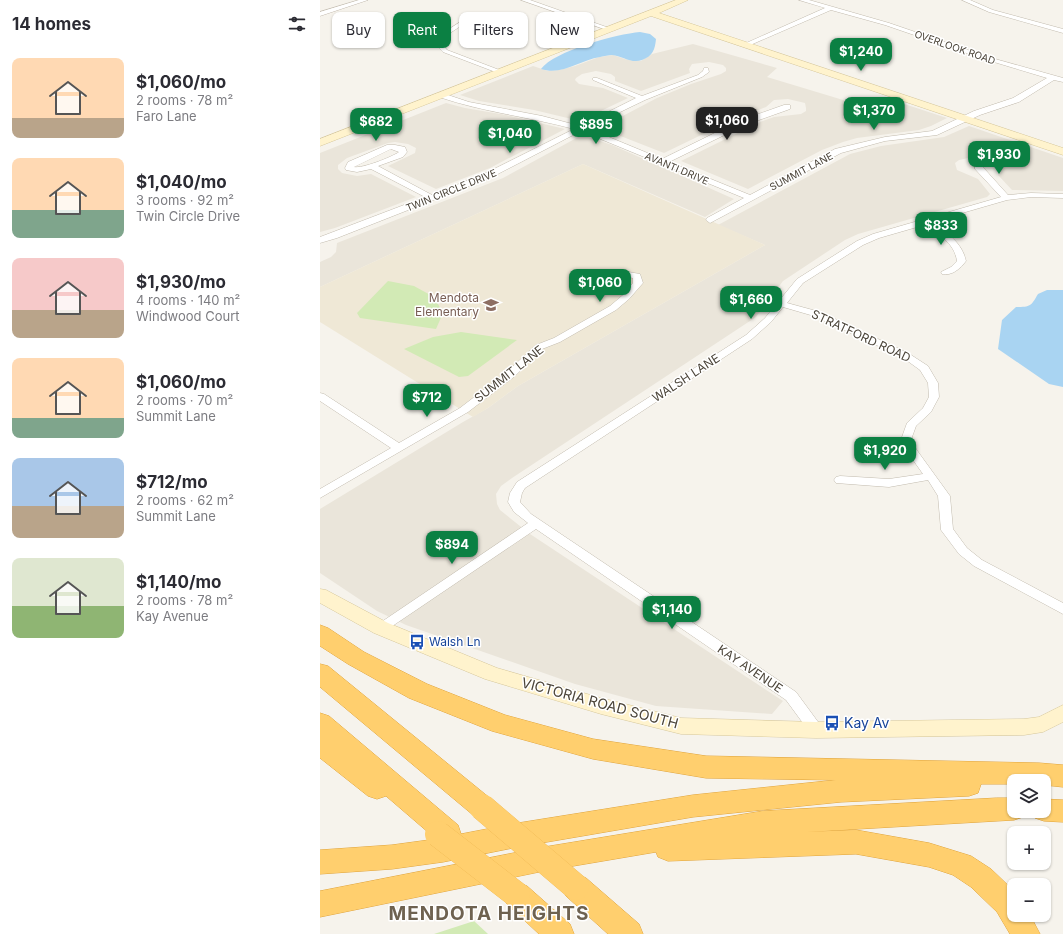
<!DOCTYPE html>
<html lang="en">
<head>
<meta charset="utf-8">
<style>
	:root { --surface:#fff; --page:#f2f2f3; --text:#2b2b33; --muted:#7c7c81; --accent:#0b8043 }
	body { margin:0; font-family:Inter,sans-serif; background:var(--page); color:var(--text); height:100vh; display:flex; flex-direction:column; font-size:15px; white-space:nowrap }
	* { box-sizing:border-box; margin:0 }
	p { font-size:13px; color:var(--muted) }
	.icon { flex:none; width:22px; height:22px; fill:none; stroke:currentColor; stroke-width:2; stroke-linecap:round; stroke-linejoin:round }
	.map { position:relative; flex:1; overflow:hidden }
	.sheet { display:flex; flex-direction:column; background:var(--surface); width:320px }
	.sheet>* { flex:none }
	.guide { position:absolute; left:12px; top:12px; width:380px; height:36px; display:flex; gap:8px }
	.tools { position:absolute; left:687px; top:774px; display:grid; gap:8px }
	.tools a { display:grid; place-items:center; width:44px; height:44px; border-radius:8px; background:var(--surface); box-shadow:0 1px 3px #0004; font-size:20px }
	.price { position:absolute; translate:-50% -34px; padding:0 9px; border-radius:8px; background:var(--accent); color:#fff; font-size:13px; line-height:26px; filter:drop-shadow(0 1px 2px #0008) }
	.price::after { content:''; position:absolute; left:50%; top:24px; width:12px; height:9px; margin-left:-6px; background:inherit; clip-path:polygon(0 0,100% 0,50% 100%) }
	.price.active { background:#222; color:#fff }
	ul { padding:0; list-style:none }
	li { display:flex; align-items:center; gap:12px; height:100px; padding:0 12px }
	li span { display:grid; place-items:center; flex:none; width:112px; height:80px; border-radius:8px; color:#555 }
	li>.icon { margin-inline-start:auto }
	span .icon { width:48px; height:48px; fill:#fffc; stroke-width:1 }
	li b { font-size:17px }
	h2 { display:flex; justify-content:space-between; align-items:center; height:48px; padding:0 12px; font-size:17px }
	.chip { padding:0 14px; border-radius:8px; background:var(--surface); box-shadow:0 1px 3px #0004; font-size:14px; line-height:36px }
	.chip.active { background:var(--accent); color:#fff }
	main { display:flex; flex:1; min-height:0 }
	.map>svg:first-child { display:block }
	.residential { fill:#eae5da }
	.education { fill:#efe8d6 }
	.green { fill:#d2eab5 }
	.water { fill:#a9d4f2 }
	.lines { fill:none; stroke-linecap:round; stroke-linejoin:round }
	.street-casing { stroke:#c2bbae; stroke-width:1 }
	.secondary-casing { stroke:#d6c79b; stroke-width:1 }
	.highway-casing { stroke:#e0a43c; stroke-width:1 }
	.street { fill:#fff; fill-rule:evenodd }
	.secondary { fill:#fff3cd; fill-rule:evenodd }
	.highway { fill:#ffcf6e; fill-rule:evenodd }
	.highway-bridge-casing { stroke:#e0a43c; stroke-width:26; stroke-linecap:butt }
	.highway-bridge { stroke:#ffcf6e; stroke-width:26 }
	.labels { text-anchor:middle; stroke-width:3; stroke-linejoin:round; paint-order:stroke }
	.far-street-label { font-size:10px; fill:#4b4439; stroke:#fff }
	.education-label { font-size:12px; fill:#785e54; stroke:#fff; text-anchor:end }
	.street-label { font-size:12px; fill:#4b4439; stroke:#fff }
	.transit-label { font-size:12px; fill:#164399; stroke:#fff; text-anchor:start }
	.near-street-label { font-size:14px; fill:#4b4439; stroke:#fff }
	.near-transit-label { font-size:14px; fill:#164399; stroke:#fff; text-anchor:start }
	.near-district-label { font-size:19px; font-weight:bold; letter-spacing:1px; fill:#6e6250; stroke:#fff }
</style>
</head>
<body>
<main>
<section class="sheet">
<h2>14 homes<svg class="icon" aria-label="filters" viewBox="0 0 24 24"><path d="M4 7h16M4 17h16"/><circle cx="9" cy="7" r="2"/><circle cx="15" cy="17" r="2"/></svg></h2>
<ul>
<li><span style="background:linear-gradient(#ffd9b3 75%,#b9a48a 0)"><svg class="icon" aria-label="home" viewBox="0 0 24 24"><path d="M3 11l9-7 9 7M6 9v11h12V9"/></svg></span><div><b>$1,060/mo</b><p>2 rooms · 78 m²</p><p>Faro Lane</p></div></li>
<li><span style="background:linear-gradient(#ffd9b3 65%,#7fa58c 0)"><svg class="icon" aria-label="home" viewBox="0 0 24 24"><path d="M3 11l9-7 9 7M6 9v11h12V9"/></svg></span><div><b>$1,040/mo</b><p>3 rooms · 92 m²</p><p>Twin Circle Drive</p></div></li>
<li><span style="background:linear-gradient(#f6c9c9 65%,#b9a48a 0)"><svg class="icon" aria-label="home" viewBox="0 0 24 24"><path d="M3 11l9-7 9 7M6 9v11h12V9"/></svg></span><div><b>$1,930/mo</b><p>4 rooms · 140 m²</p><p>Windwood Court</p></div></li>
<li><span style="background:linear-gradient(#ffd9b3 75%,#7fa58c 0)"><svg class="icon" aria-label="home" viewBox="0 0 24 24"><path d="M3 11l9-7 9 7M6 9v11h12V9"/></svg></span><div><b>$1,060/mo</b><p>2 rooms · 70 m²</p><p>Summit Lane</p></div></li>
<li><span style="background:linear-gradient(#a9c7e8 60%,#b9a48a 0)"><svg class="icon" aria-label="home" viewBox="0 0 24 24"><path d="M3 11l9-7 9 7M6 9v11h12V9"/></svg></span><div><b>$712/mo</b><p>2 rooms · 62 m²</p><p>Summit Lane</p></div></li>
<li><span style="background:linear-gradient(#dfe7d0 60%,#8fb573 0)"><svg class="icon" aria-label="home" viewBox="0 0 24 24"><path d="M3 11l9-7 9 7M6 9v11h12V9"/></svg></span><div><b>$1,140/mo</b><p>2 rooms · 78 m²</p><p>Kay Avenue</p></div></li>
</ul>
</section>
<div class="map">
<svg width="743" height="934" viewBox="0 0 743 934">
	<rect width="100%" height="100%" fill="#f6f3ec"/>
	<g class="residential">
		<polygon points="373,44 457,68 447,77 553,109 569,99 627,118 611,126 599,130 537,138 523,142 502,150 428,189 361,161 440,122 454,117 481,114 486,111 486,108 485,103 468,99 454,100 446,107 404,124 344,153 280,128 337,98 371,84 401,74 406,71 406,68 403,65 389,62 372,64 369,69 370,73 321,91 295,81 295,77 291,74 276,71 262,74 256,78 255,80 259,84 283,88 308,98 260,121 214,110 159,101 140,95 213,66 228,71 239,70 255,66 279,57 293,55 308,60 321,61 332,54"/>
		<polygon points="126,103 145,108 186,115 245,129 170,168 116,189 68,166 95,153 96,148 88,144 75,142 68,143 27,158 18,165 18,169 22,173 37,176 51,174 96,197 15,228 0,232 0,153"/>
		<polygon points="649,126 743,158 743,191 692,190 678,175 682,170 679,166 673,161 653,157 639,160 635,163 637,170 658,179 670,194 667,197 538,234 525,240 463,281 436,317 192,478 181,486 176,494 177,504 180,510 210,534 463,701 452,714 336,706 255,684 86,625 57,611 0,573 0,509 143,422 168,408 198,386 445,245 398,225 530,154 561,146 624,137"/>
		<polygon points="262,135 292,145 414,199 385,217 263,164 0,287 0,262 11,257 16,252 17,243 183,178"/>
	</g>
	<polygon class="education" points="263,164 445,245 198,386 168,408 153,417 0,322 0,287"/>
	<g class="green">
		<polygon points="68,281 94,286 114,297 123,313 116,329 40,318 37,313"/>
		<polygon points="141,332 197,340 148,376 139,377 84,349 113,337"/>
		<polygon points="154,921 168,934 114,934"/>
	</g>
	<g class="water">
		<path d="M320,32l10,2 6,5c-1,10 -3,17 -14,21 -10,4 -20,-4 -30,-5 -3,0 -8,1 -12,2 -20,3 -38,19 -59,12 13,-18 76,-35 99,-37z"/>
		<path d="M727,290h16v97l-14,-3 -51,-35 4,-29 14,-13c15,0 15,-1 22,-13z"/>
	</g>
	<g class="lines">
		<g class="street-casing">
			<g id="street">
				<polygon points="39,0 48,0 0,16 0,12"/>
				<polygon points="201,0 210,0 292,29 287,30"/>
				<path d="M479,0h10l80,23 99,34 75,21v4l-9,-2 -35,22 -39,13 -43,20 -52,6 -44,12 -131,70 -4,-3 1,-2 37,-20 -163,-67 -89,46 -155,61 -17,5v-6l105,-40 -54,-28 -14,3 -11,-2 -1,-2 3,-6 39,-17h8l10,2 2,5 -4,5 -25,9 54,29 54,-22 88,-44c-44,-12 -91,-17 -135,-32v-4h3l27,9 73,14 38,10 56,-28 -43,-18v-2h4l45,18 56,-21 5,-4 1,-3h4l1,4 -7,5 -57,23 -58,28 75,31 77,-38 45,-16h6v4l-45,16 -76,37 81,33 85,-46 50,-12 47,-6 42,-20 39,-13 34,-20 -63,-19 -99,-34 -54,-15 -83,36h-4v-2l81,-36zM71,149l8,3c-7,5 -37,17 -45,15z"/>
				<polygon points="642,0 650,0 673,10 743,29 743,33 669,12"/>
				<polygon points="148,17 153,18 127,35 122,41 123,45 127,50 182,71 182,73 178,73 123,52 117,46 116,41 123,33"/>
				<path d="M655,165h6l27,30 23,-2 32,1v4l-32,-1 -24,3 -76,22c16,11 31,20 35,39 -6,8 -14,15 -24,13l-1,-2 10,-5 6,-6c-3,-19 -19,-27 -33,-36l-45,13 -16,7 -60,38 -16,20 33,9 88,41 20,13 10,17 1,14 -8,15 -15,14 -4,11 4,12 34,47 3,33 14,19 15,12 81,43v11l-89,-48 -15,-12 -18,-24 -3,-34 -10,-16 -39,7 -53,-4 -2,-3 2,-3 4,-1 49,3 34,-5 -17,-24 -4,-13 5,-14 16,-15 6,-11 -1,-14 -8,-13 -18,-13 -88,-41 -31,-9 -12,15 -19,17 -227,149 -3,5 -2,9 11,12 265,178 25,34 2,4 -2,4 -5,2 -5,-2 -25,-34 -250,-171 -151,102 -4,2 -4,-2 -2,-3 2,-3 151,-102 -14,-11 -6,-10 2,-9 7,-11 229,-147 19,-17 32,-39 60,-38 16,-7 128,-37 -26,-28z"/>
				<path d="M302,271l18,3 3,9 -14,16 -13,11 -56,32 -18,7 -27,27 -47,36 -148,86v-9l71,-41 -71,-47v-8l4,1 75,49 61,-35 47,-36 29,-27 18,-7 56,-32 13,-11 10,-12v-5c-18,-4 -36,0 -53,5l-3,-1 -2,-2 2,-2 25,-5z"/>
			</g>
		</g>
		<g class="secondary-casing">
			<g id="secondary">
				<polygon points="356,0 368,0 339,13 743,148 743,155 331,16 0,146 0,139"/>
				<polygon points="0,589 6,590 68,623 177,668 281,698 361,718 496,722 704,719 719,717 743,705 743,722 723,732 704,735 496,738 361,734 281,714 165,679 54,633 0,603"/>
			</g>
		</g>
		<g class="highway-casing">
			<g id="highway">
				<polygon points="0,625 8,628 44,652 107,684 185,715 273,739 386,756 719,763 743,765 743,787 724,785 724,781 694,781 694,784 661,784 658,793 649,796 521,802 373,817 198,847 123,862 72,869 0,874 0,850 72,845 116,839 66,796 57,799 48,796 0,758 0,713 9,716 138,825 141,834 198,823 373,795 516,780 386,778 273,759 172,731 89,698 28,664 0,646"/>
				<polygon points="0,664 8,666 171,799 175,807 171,815 162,818 153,815 0,687"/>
				<polygon points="677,798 694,798 694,811 706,811 703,817 694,820 486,832 536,830 609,843 651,856 671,869 694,891 694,915 710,915 720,934 690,934 677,912 651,887 633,875 609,867 536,854 348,861 338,857 336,852 224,871 0,917 0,891 224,847 443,811"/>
				<polygon points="724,799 743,800 743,822 724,821 715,818 711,811 724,811"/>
				<polygon points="256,874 266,878 319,924 323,934 288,934 246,896 242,887 246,878"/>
				<polygon points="197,882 207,886 250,924 254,934 219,934 187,904 183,895 187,886"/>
			</g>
		</g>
		<use href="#street" class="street"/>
		<use href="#secondary" class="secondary"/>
		<use href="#highway" class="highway"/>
		<g class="highway-bridge-casing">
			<g id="highway-bridge">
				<polyline points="162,807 256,887"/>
				<polyline points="118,834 197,895"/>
			</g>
		</g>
		<use href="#highway-bridge" class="highway-bridge"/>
	</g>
	<defs>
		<g id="school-bare" transform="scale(1.2)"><path d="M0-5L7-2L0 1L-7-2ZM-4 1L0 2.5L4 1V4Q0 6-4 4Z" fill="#8d6e63" stroke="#fff" stroke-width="2.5" paint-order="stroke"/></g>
		<g id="bus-bare" transform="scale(1.2)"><path d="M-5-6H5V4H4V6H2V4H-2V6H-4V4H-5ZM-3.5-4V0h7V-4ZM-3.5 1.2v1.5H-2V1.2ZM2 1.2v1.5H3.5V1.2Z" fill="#1a4fb4" stroke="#fff" stroke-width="2.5" paint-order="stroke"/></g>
	</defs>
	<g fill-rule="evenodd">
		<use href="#school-bare" x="171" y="305"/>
		<use href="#bus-bare" x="97" y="642"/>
		<use href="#bus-bare" x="512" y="723"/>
	</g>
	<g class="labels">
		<g class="far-street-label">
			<text transform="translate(635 47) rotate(19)" y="4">OVERLOOK ROAD</text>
			<text transform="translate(357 168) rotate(23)" y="4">AVANTI DRIVE</text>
			<text transform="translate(481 171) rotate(-28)" y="4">SUMMIT LANE</text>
			<text transform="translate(131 190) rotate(-22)" y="4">TWIN CIRCLE DRIVE</text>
		</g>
		<g class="education-label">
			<text x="159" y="302">Mendota<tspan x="159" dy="14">Elementary</tspan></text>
		</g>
		<g class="street-label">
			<text transform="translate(541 336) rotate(25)" y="4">STRATFORD ROAD</text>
			<text transform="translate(189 374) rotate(-38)" y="4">SUMMIT LANE</text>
			<text transform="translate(366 378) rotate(-33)" y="4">WALSH LANE</text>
			<text transform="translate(430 669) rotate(34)" y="4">KAY AVENUE</text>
		</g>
		<g class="transit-label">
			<text x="109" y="646">Walsh Ln</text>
		</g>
		<g class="near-street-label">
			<text transform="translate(280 703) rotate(15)" y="5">VICTORIA ROAD SOUTH</text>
		</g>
		<g class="near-transit-label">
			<text x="524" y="728">Kay Av</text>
		</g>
		<g class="near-district-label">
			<text x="169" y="920">MENDOTA HEIGHTS</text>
		</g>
	</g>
</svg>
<div class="tools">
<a><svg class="icon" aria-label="layers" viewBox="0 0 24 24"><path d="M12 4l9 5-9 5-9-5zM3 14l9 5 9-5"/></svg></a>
<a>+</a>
<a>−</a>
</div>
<b class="price" style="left:541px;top:72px">$1,240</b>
<b class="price" style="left:554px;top:131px">$1,370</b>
<b class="price active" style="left:407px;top:141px">$1,060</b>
<b class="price" style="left:56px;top:142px">$682</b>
<b class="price" style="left:276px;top:145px">$895</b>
<b class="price" style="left:190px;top:154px">$1,040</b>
<b class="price" style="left:679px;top:175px">$1,930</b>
<b class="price" style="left:621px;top:246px">$833</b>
<b class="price" style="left:280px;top:303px">$1,060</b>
<b class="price" style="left:431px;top:320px">$1,660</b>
<b class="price" style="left:107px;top:418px">$712</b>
<b class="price" style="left:565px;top:471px">$1,920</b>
<b class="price" style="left:132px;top:565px">$894</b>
<b class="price" style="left:352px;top:630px">$1,140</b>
<div class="guide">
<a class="chip">Buy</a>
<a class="chip active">Rent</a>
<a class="chip">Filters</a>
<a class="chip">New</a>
</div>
</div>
</main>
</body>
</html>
